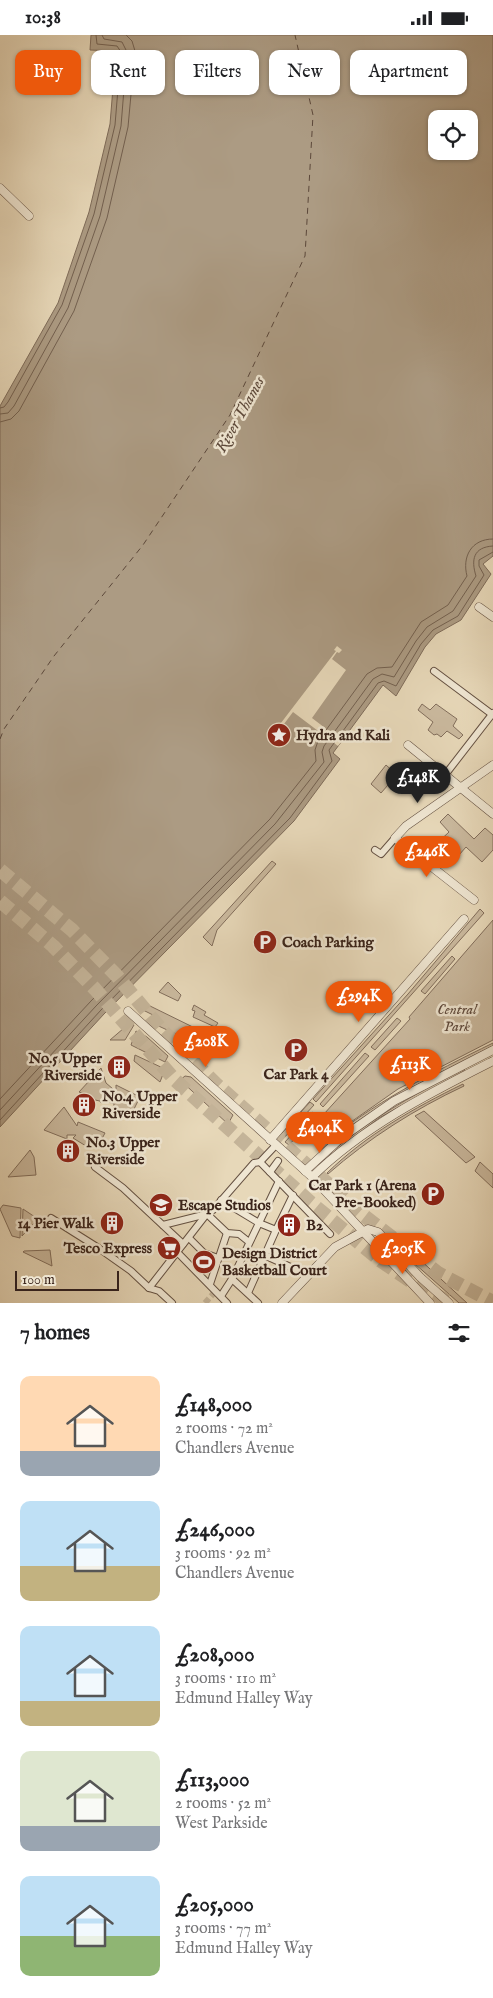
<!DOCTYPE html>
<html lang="en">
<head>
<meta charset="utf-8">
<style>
	:root { --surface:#fff; --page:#f6f6f6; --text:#202124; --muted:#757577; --accent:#ea580c }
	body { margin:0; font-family:"IM FELL English",serif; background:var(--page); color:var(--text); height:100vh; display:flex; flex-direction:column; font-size:19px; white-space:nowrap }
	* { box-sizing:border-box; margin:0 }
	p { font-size:16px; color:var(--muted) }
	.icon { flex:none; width:28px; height:28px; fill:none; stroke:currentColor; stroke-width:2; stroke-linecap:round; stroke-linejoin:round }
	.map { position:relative; height:1268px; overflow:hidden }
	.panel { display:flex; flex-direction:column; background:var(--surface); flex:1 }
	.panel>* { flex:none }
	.top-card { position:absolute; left:15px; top:15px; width:464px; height:45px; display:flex; gap:10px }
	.buttons { position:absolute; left:428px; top:75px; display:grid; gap:10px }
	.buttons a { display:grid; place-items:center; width:50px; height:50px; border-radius:10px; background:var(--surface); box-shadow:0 1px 4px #0004; font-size:25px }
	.scale { position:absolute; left:15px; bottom:12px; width:104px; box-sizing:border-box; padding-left:5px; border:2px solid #3a241b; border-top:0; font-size:14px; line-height:18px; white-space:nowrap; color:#3a241b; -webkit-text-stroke:4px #efe6d2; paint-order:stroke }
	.price { position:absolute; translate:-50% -42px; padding:0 11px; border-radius:18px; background:var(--accent); color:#fff; font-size:16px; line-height:32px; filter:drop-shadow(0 1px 2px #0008) }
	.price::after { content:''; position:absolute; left:50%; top:30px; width:15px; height:11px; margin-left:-8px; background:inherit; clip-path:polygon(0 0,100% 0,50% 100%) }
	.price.current { background:#222; color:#fff }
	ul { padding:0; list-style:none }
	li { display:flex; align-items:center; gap:15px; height:125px; padding:0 20px }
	li span { display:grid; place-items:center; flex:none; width:140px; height:100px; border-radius:10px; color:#555 }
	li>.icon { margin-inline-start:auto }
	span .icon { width:60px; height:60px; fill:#fffc; stroke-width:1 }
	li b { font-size:21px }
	h2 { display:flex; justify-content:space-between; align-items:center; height:60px; padding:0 20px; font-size:21px }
	.pill { padding:0 18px; border-radius:10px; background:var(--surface); box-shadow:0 1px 4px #0004; font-size:18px; line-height:45px }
	.pill.current { background:var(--accent); color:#fff }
	.status { display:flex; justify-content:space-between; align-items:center; height:35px; padding:0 25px; background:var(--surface); direction:ltr }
	.status svg { height:14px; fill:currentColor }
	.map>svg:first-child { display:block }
	.green { fill:#cab99e; stroke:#826e5c }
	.water { fill:#ac9b83; stroke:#7e6b59; fill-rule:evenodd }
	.pier { fill:#e7d8b9 }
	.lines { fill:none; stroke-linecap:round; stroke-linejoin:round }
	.shore { stroke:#73604f; stroke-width:1 }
	.ferry { stroke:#5c483a; stroke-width:1; stroke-dasharray:6 5; stroke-linecap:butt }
	.pedestrian-tunnel { stroke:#c4b499; stroke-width:6; stroke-dasharray:6 3; stroke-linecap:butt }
	.trunk-tunnel { stroke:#c4b499; stroke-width:14; stroke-dasharray:14 7; stroke-linecap:butt }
	.pedestrian-casing { stroke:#655142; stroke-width:8 }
	.minor-casing { stroke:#655142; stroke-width:9 }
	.pedestrian { stroke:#efe6d2; stroke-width:6 }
	.minor { stroke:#efe6d2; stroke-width:8 }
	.labels { text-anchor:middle; stroke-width:5; stroke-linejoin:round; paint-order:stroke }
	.poi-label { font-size:15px; font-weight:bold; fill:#3a241b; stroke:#efe6d2; text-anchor:start }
	.park-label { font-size:15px; font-style:italic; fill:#5e493c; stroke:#efe6d2 }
	.water-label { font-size:16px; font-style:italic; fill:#5c483a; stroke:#efe6d2 }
</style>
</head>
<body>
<div class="status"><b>10:38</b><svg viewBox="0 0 49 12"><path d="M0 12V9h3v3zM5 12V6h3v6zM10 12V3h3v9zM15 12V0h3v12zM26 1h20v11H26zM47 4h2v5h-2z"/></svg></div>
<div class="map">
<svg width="493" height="1268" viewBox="0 0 493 1268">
	<rect width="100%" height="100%" fill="#e7d8b9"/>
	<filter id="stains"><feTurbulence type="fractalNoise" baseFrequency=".004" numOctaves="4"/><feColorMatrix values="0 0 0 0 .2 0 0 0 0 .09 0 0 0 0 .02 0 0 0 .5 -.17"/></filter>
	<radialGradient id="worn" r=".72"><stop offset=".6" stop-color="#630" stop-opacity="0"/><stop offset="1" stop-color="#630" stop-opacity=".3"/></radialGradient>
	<g class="green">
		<polygon points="422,669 430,675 436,669 457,684 453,691 463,700 459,704 447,696 441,702 437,699 434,700 428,695 433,687 418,675"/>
		<polygon points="386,730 405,747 397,757 388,750 381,758 371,749"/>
		<polygon points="448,779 474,804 485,793 493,800 493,815 482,827 466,812 452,828 434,811 449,797 440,787"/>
		<polygon points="272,826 276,829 217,895 212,911 203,902"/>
		<polygon points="480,874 484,878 316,1067 313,1064 408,959"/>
		<polygon points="493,885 493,1005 398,1054 328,1103 314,1090 410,984 409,982"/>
		<polygon points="452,921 455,924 425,959 421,956"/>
		<polygon points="168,947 181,960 178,966 159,957"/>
		<polygon points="146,969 203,997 200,1003 196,1001 193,1007 150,987 153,980 143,975"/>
		<polygon points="194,970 206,977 204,980 218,988 215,992 193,982 195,976 192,975"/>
		<polygon points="397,983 401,986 375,1015 371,1012"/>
		<polygon points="131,987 134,990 125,1005 110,1005"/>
		<polygon points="136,996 147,1002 168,1021 165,1027 131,1010"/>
		<polygon points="169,997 192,1008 190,1014 166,1003"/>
		<path d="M493,1008v3c-60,30 -121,59 -172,104l-2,-2c53,-45 113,-75 174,-105z"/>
		<polygon points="365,1018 369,1021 323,1072 320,1069"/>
		<polygon points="135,1020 165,1034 160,1047 134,1026"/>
		<polygon points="101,1033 106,1048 113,1054 109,1058 111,1060 101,1068 100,1066 90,1064 89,1061 79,1057"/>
		<path d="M465,1033l-1,3 -85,47 -63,48c44,-42 95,-70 149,-98z"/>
		<polygon points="185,1041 191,1042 233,1080 228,1089 180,1045"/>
		<path d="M463,1049l1,2c-49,23 -95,52 -136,88l-1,-1c39,-38 87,-65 136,-89z"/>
		<polygon points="116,1050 140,1062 131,1080 114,1073 114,1069 109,1067 116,1060"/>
		<polygon points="310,1067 314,1070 283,1104 279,1101"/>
		<polygon points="64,1072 77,1091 78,1087 105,1098 97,1113 86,1111 73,1103 76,1100 67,1100 67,1104 44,1095"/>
		<polygon points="424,1076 475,1122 466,1128 415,1081"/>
		<polygon points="312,1077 316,1080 289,1110 285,1107"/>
		<polygon points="30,1115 34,1122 36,1140 8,1142"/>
		<polygon points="480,1127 493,1139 493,1153 475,1136"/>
		<polygon points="3,1170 21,1173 20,1203 12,1201 0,1174"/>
		<polygon points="23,1174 38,1184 22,1201"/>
		<polygon points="392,1199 467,1268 459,1268 414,1228"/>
		<polygon points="50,1215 52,1231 23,1217 24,1216"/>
		<polygon points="200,1219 213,1225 209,1235 195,1228"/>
	</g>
	<path class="water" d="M91,0h402v521l-10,8 8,10 -30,46 -25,14 -11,13 -29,49 -13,-11 -50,68 7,6 -46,62 -190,193 -104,113v-721l58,-103 31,-91 21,-88 6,-73 -26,-1zM436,84h33v32h-33z"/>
	<polygon class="pier" points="337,611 342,615 339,618 337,617 332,624 346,635 312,683 342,706 338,711 293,677 281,693 287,698 281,707 271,701 336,616 334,615"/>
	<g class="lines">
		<g class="shore">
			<polyline points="0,373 4,372 8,367 62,270 94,179 115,90 121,17 117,11 97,9 96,0"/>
			<polyline points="0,379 8,378 14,371 68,273 100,181 121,91 127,17 122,7 104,4 102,0"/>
			<polyline points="0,387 11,384 19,376 74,276 107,183 128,92 135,16 132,6 126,0"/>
			<path d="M0,1064l91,-98 179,-182 46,-58 -1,-11 3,-9 49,-67 10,-6 15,-1 29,-45 27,-17 19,-29c-5,-19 4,-37 26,-37"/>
			<path d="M0,1075l96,-104 179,-182 49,-62 -2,-10 2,-6 49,-67 9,-5 12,3 22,-36 11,-14 26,-16 23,-35c-5,-16 -3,-29 17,-30"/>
			<polyline points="0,1085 101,975 290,783 332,726 329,715 378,648 384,646 396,651 421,609 433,595 458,581 484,540 479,531 479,525 493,517"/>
		</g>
		<polyline class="ferry" points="0,704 4,694 54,621 143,510 230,380 305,221 313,80 295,0"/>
		<polyline class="pedestrian-tunnel" points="205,1268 213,1259"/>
		<g class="trunk-tunnel">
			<polyline points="0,835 72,895 117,941 161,994 215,1048 363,1180 438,1238 493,1267"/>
			<polyline points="0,866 53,911 95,954 175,1045 310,1167 381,1226 409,1245 447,1266"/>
		</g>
		<g class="pedestrian-casing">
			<g id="pedestrian">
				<polyline points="434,636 493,680"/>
				<polyline points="445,740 493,678"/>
				<polyline points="375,815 381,819 395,803"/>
				<polyline points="260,1127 330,1199"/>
				<polyline points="95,1132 123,1153 183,1209"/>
				<polyline points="270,1137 278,1126"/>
				<polyline points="221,1165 259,1188 279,1146"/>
				<polyline points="51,1183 97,1212 131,1236 149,1253 159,1256 172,1268"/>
				<polyline points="163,1190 207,1179 227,1198 239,1199 249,1207"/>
				<polyline points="189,1203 204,1218 218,1223"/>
				<polyline points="178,1218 227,1268"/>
				<polyline points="264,1220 297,1235"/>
				<polyline points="232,1244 258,1268"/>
				<polyline points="210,1249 227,1198"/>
				<polyline points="149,1253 209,1176 213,1175 254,1128 260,1127 276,1110"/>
				<polyline points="248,1258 276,1195"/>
				<polyline points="221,1261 232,1244 259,1188 276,1195 293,1160"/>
			</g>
		</g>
		<g class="minor-casing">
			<g id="minor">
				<polyline points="0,153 29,181"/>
				<polyline points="479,572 493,582"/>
				<polyline points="408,710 493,779"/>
				<polyline points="474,865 395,803 406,791 493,730"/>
				<polyline points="128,976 312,1142 430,1268"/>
				<polyline points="270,1105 464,884"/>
				<polyline points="305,1136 341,1103 394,1066 493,1015"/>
				<path d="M312,1142c52,-51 116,-83 181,-116"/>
				<polyline points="282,1268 335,1212 368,1194 378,1197 420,1242 449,1268"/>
			</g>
		</g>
		<use href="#pedestrian" class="pedestrian"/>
		<use href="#minor" class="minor"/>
	</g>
	<defs>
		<g id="sight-disc" transform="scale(1.25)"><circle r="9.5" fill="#8f2418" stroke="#efe6d2"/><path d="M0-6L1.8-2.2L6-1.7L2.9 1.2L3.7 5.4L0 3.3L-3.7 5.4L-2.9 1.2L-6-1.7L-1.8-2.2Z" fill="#fff"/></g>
		<g id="parking-disc" transform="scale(1.25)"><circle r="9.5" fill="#8f2418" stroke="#efe6d2"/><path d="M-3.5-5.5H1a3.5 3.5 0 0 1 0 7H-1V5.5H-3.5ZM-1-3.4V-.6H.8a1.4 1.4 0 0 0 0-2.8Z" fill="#fff"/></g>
		<g id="building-disc" transform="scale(1.25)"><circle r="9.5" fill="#8f2418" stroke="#efe6d2"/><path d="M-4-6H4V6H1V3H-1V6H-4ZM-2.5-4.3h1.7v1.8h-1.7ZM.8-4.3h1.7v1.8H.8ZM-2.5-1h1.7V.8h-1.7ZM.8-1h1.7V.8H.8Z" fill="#fff"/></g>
		<g id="university-disc" transform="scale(1.25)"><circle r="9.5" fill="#8f2418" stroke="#efe6d2"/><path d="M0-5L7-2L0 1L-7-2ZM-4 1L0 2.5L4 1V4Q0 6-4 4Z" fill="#fff"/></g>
		<g id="supermarket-disc" transform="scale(1.25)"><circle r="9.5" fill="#8f2418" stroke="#efe6d2"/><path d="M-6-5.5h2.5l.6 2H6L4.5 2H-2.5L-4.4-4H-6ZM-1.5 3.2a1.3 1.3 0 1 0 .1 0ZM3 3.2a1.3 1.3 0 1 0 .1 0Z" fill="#fff"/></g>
		<g id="stadium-disc" transform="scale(1.25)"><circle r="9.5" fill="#8f2418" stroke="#efe6d2"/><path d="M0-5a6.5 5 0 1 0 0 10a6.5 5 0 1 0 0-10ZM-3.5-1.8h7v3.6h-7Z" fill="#fff"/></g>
	</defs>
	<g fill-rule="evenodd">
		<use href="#sight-disc" x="279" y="700"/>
		<use href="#parking-disc" x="265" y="907"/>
		<use href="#parking-disc" x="296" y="1015"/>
		<use href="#building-disc" x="119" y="1032"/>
		<use href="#building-disc" x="84" y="1070"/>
		<use href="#building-disc" x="68" y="1116"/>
		<use href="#parking-disc" x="433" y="1159"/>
		<use href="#university-disc" x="161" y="1170"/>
		<use href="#building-disc" x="112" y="1188"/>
		<use href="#building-disc" x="289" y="1190"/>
		<use href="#supermarket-disc" x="169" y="1213"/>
		<use href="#stadium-disc" x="204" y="1227"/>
	</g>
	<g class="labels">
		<g class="poi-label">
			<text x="296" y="705">Hydra and Kali</text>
			<text x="282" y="912">Coach Parking</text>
			<text x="102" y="1028" text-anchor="end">No.5 Upper<tspan x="102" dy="17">Riverside</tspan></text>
			<text x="296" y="1044" text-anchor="middle">Car Park 4</text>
			<text x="102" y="1066">No.4 Upper<tspan x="102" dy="17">Riverside</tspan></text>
			<text x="86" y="1112">No.3 Upper<tspan x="86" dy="17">Riverside</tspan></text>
			<text x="416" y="1155" text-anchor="end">Car Park 1 (Arena<tspan x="416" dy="17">Pre-Booked)</tspan></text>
			<text x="178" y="1175">Escape Studios</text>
			<text x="94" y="1193" text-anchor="end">14 Pier Walk</text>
			<text x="306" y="1195">B2</text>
			<text x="152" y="1218" text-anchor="end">Tesco Express</text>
			<text x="222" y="1223">Design District<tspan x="222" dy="17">Basketball Court</tspan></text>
		</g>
		<g class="park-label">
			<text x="457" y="979">Central<tspan x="457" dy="17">Park</tspan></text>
		</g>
		<g class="water-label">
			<text transform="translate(239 379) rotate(-61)" y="6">River Thames</text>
		</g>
	</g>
	<rect width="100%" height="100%" filter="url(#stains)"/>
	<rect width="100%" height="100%" fill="url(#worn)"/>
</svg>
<div class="buttons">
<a><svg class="icon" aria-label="locate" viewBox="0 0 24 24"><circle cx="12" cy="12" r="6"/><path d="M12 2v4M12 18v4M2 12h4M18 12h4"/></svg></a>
</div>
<div class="scale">100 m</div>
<b class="price current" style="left:418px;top:769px">£148K</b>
<b class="price" style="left:427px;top:843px">£246K</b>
<b class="price" style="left:359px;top:988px">£294K</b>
<b class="price" style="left:206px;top:1033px">£208K</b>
<b class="price" style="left:410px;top:1056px">£113K</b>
<b class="price" style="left:320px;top:1119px">£404K</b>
<b class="price" style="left:403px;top:1240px">£205K</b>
<div class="top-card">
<a class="pill current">Buy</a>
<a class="pill">Rent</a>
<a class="pill">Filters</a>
<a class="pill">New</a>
<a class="pill">Apartment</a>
</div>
</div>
<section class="panel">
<h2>7 homes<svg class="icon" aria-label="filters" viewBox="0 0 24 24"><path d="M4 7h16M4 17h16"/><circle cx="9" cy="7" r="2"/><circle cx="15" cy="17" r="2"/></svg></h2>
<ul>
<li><span style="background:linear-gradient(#ffd9b3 75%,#9aa5b1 0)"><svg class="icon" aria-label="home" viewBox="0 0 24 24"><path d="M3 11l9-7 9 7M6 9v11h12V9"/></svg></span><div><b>£148,000</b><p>2 rooms · 72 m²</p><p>Chandlers Avenue</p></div></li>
<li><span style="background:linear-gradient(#bfe0f5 65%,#c2b280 0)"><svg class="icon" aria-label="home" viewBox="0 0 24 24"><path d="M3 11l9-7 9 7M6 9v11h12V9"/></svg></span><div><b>£246,000</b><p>3 rooms · 92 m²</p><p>Chandlers Avenue</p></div></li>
<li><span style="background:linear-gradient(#bfe0f5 75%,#c2b280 0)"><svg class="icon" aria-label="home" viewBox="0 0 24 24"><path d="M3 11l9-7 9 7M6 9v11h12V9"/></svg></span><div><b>£208,000</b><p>3 rooms · 110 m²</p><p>Edmund Halley Way</p></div></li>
<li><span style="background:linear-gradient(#dfe7d0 75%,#9aa5b1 0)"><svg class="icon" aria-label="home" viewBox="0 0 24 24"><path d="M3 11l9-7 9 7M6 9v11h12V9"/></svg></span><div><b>£113,000</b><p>2 rooms · 52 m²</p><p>West Parkside</p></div></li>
<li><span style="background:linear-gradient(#bfe0f5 60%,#8fb573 0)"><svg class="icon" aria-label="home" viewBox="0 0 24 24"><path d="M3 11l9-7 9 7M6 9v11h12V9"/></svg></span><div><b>£205,000</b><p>3 rooms · 77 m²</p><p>Edmund Halley Way</p></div></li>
</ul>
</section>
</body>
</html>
